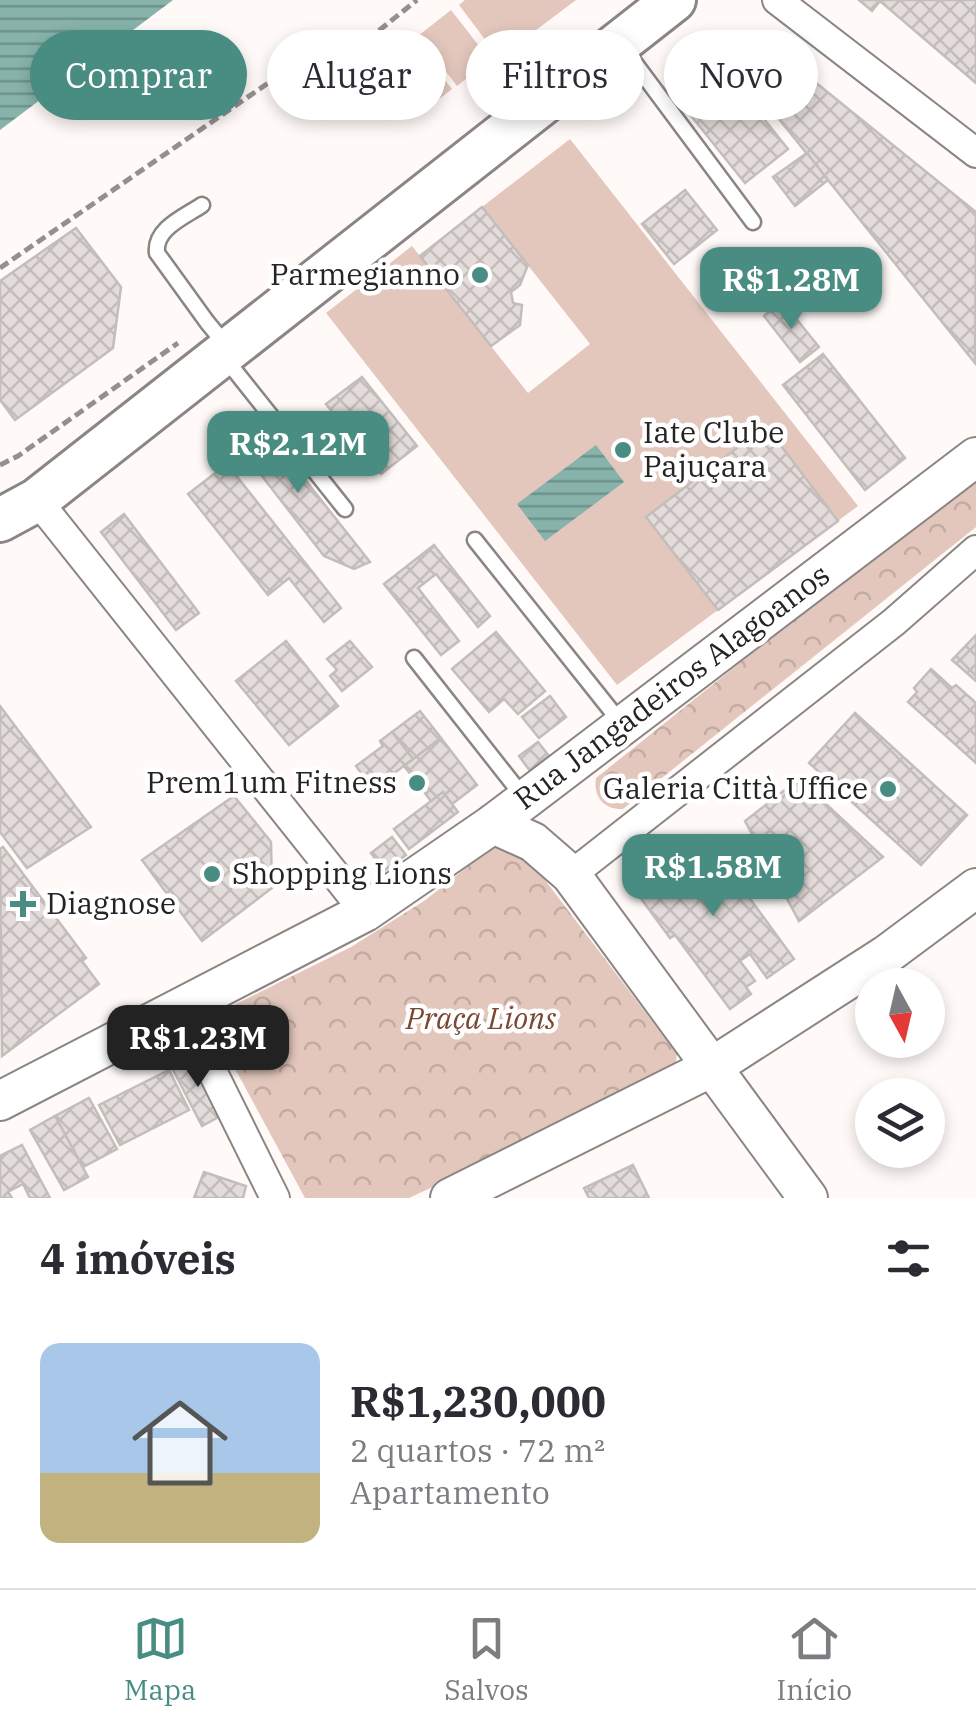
<!DOCTYPE html>
<html lang="pt">
<head>
<meta charset="utf-8">
<style>
	:root { --surface:#fff; --page:#f2f2f3; --text:#2b2b33; --muted:#7c7c81; --line:#e1e1e2; --accent:#498d82 }
	body { margin:0; font-family:"IBM Plex Serif",serif; background:var(--page); color:var(--text); height:100vh; display:flex; flex-direction:column; font-size:38px; white-space:nowrap }
	* { box-sizing:border-box; margin:0 }
	p { font-size:32px; color:var(--muted) }
	.icon { flex:none; width:55px; height:55px; fill:none; stroke:currentColor; stroke-width:2; stroke-linecap:round; stroke-linejoin:round }
	.map { position:relative; height:1198px; overflow:hidden }
	.panel { display:flex; flex-direction:column; background:var(--surface); flex:1 }
	.panel>* { flex:none }
	.hud { position:absolute; left:30px; top:30px; width:918px; height:90px; display:flex; gap:20px }
	.needle { width:65px; rotate:172deg }
	.controls { position:absolute; left:855px; top:968px; display:grid; gap:20px }
	.controls a { display:grid; place-items:center; width:90px; height:90px; border-radius:50%; background:var(--surface); box-shadow:0 5px 15px #0003; font-size:50px }
	.price { position:absolute; translate:-50% -85px; padding:0 22px; border-radius:20px; background:var(--accent); color:#fff; font-size:32px; line-height:65px; filter:drop-shadow(0 2px 5px #0008) }
	.price::after { content:''; position:absolute; left:50%; top:60px; width:30px; height:22px; margin-left:-15px; background:inherit; clip-path:polygon(0 0,100% 0,50% 100%) }
	.price.active { background:#222; color:#fff }
	ul { padding:0; list-style:none }
	li { display:flex; align-items:center; gap:30px; height:250px; padding:0 40px }
	li span { display:grid; place-items:center; flex:none; width:280px; height:200px; border-radius:20px; color:#555 }
	li>.icon { margin-inline-start:auto }
	span .icon { width:120px; height:120px; fill:#fffc; stroke-width:1 }
	li b { font-size:42px }
	h2 { display:flex; justify-content:space-between; align-items:center; height:120px; padding:0 40px; font-size:42px }
	.chip { padding:0 35px; border-radius:45px; background:var(--surface); box-shadow:0 5px 15px #0003; font-size:35px; line-height:90px }
	.chip.active { background:var(--accent); color:#fff }
	.dock { display:flex; justify-content:space-around; align-items:center; height:140px; border-top:2px solid var(--line); background:var(--surface); font-size:28px; color:var(--muted) }
	.dock a { display:grid; justify-items:center; gap:5px }
	.dock .active { color:var(--accent) }
	.map>svg:first-child { display:block }
	.green { fill:#e3c7bd }
	.forest { fill:url(#forest-crowns) }
	.water { fill:url(#water-rules) }
	.building { fill:url(#building-cross-hatch); stroke:#c4bebb; stroke-width:2.5 }
	.lines { fill:none; stroke-linecap:round; stroke-linejoin:round }
	.lane-casing { stroke:#8b8583; stroke-width:19 }
	.street-casing { stroke:#8b8583; stroke-width:32 }
	.secondary-casing { stroke:#8b8583; stroke-width:42 }
	.primary-casing { stroke:#8b8583; stroke-width:48 }
	.path { stroke:#94908f; stroke-width:5; stroke-dasharray:10 5; stroke-linecap:butt }
	.lane { stroke:#fff; stroke-width:14 }
	.street { stroke:#fff; stroke-width:28 }
	.secondary { stroke:#fff; stroke-width:38 }
	.primary { stroke:#fff; stroke-width:42 }
	.poi-dot { fill:#498d82; stroke:#fff; stroke-width:4 }
	.labels { text-anchor:middle; stroke-width:9; stroke-linejoin:round; paint-order:stroke }
	.poi-label { font-size:30px; fill:#262323; stroke:#fff; text-anchor:end }
	.street-label { font-size:30px; fill:#262323; stroke:#fff }
	.park-label { font-size:30px; font-style:italic; fill:#7b4632; stroke:#fff }
</style>
</head>
<body>
<div class="map">
<svg width="976" height="1198" viewBox="0 0 976 1198">
	<defs>
		<pattern id="forest-crowns" width="20" height="18" patternUnits="userSpaceOnUse" patternTransform="scale(2.5)"><rect width="20" height="18" fill="#e3c7bd"/><path d="M2 6a3 3 0 1 1 6 0M12 15a3 3 0 1 1 6 0" fill="none" stroke="#c3aba2"/></pattern>
		<pattern id="water-rules" width="6" height="5" patternUnits="userSpaceOnUse" patternTransform="scale(2.5)"><rect width="6" height="5" fill="#87b3ab"/><path d="M0 2.5h6" fill="none" stroke="#6e918b"/></pattern>
		<pattern id="building-cross-hatch" width="8" height="8" patternUnits="userSpaceOnUse" patternTransform="scale(2.5)"><rect width="8" height="8" fill="#e3dcda"/><path d="M0 0l8 8M0 8l8-8" fill="none" stroke="#c3bcbb"/></pattern>
	</defs>
	<rect width="100%" height="100%" fill="#fffaf8"/>
	<g class="green">
		<polygon points="465,0 576,0 499,58 459,5"/>
		<polygon points="451,10 490,60 457,86 418,36"/>
		<polygon points="412,39 452,89 419,115 380,64"/>
		<polygon points="570,139 858,506 617,685 326,313 412,246 528,393 590,344 482,207"/>
	</g>
	<g class="forest">
		<path d="M976,474v53l-353,282c-19,1 -30,-12 -27,-31z"/>
		<polygon points="495,845 520,847 677,1054 675,1068 667,1078 409,1198 305,1198 212,1026 218,1015 230,1007 351,947 424,901"/>
	</g>
	<g class="water">
		<polygon points="0,0 173,0 0,130"/>
		<polygon points="596,445 624,482 545,541 517,504"/>
	</g>
	<g class="building">
		<polygon points="859,0 976,0 976,83 880,1 872,11"/>
		<polygon points="715,58 788,149 745,183 672,92"/>
		<polygon points="815,82 976,212 975,363 779,119"/>
		<polygon points="807,153 828,180 795,206 773,177"/>
		<polygon points="685,190 717,230 674,264 642,224"/>
		<polygon points="482,207 528,265 520,285 511,292 513,303 522,305 520,325 491,346 420,256"/>
		<polygon points="76,228 121,287 113,348 15,420 0,400 0,281"/>
		<polygon points="782,301 819,347 800,362 764,316"/>
		<polygon points="823,354 905,458 865,490 783,385"/>
		<polygon points="362,377 417,446 381,474 326,404"/>
		<polygon points="242,421 249,431 261,424 370,562 354,569 324,556 227,431"/>
		<polygon points="766,426 838,521 718,610 646,517"/>
		<polygon points="227,464 341,608 324,622 289,578 268,595 188,494"/>
		<polygon points="124,514 199,613 176,630 101,532"/>
		<polygon points="434,545 490,616 478,627 436,574 418,588 459,641 441,655 384,584"/>
		<polygon points="496,632 545,691 518,714 504,699 489,712 452,669"/>
		<polygon points="976,635 976,681 952,660"/>
		<polygon points="286,641 338,706 289,745 236,681"/>
		<polygon points="350,641 372,667 342,691 330,676 337,670 327,659"/>
		<polygon points="931,669 952,688 956,685 976,703 976,763 908,702 917,692 914,688"/>
		<polygon points="550,696 566,717 539,738 522,717"/>
		<polygon points="0,706 91,827 27,868 0,832"/>
		<polygon points="420,711 441,738 413,759 392,732"/>
		<polygon points="855,713 967,815 921,865 809,763"/>
		<polygon points="392,732 413,759 373,789 356,766 383,746 380,741"/>
		<polygon points="441,738 477,785 452,804 443,792 431,801 404,766"/>
		<polygon points="538,742 549,756 530,771 519,756"/>
		<polygon points="799,779 883,857 799,921 745,821"/>
		<polygon points="443,792 458,812 409,849 394,829"/>
		<polygon points="234,796 271,842 272,888 202,941 142,860"/>
		<polygon points="709,835 722,854 719,856 794,959 767,978 750,954 740,961 755,981 746,987 751,994 730,1009 675,935 670,938 634,889 659,871 656,866 682,847 685,852"/>
		<polygon points="392,837 406,855 384,871 371,853"/>
		<polygon points="3,847 86,958 82,961 99,984 2,1056 0,849"/>
		<polygon points="193,1054 224,1114 202,1126 171,1066"/>
		<polygon points="169,1070 189,1110 120,1145 99,1105"/>
		<polygon points="89,1098 117,1149 83,1167 55,1116"/>
		<polygon points="55,1116 88,1177 64,1190 30,1130"/>
		<polygon points="22,1145 50,1198 30,1198 23,1184 8,1192 12,1198 0,1198 0,1156"/>
		<polygon points="633,1165 649,1198 589,1198 584,1188"/>
		<polygon points="204,1172 246,1186 243,1198 194,1198"/>
	</g>
	<g class="lines">
		<g class="lane-casing">
			<g id="lane">
				<polyline points="622,46 753,222"/>
				<path d="M202,205c-18,12 -48,24 -45,48l50,69 18,22"/>
				<polyline points="224,357 345,509"/>
				<polyline points="475,540 621,723"/>
				<polyline points="414,658 525,799"/>
			</g>
		</g>
		<g class="street-casing">
			<g id="street">
				<polyline points="777,0 976,153"/>
				<polyline points="37,500 365,912"/>
				<polyline points="571,875 894,622 976,550"/>
				<polyline points="180,1006 275,1198"/>
			</g>
		</g>
		<g class="secondary-casing">
			<g id="secondary">
				<polyline points="493,824 533,842 571,875 808,1198"/>
				<polyline points="0,1101 365,912 493,824 976,457"/>
				<polyline points="450,1198 712,1067 886,955 976,888"/>
			</g>
		</g>
		<g class="primary-casing">
			<polyline id="primary" points="0,520 37,500 674,0"/>
		</g>
		<g class="path">
			<polyline points="0,268 274,79 351,53 417,0"/>
			<polyline points="0,465 18,456 178,343"/>
		</g>
		<use href="#lane" class="lane"/>
		<use href="#street" class="street"/>
		<use href="#secondary" class="secondary"/>
		<use href="#primary" class="primary"/>
	</g>
	<g class="poi-dot">
		<circle cx="480" cy="275" r="10"/>
		<circle cx="623" cy="450" r="10"/>
		<circle cx="417" cy="783" r="10"/>
		<circle cx="888" cy="789" r="10"/>
		<circle cx="212" cy="874" r="10"/>
		<path d="M18 889h10v10h10v10h-10v10h-10v-10h-10v-10h10z"/>
	</g>
	<g class="labels">
		<g class="poi-label">
			<text x="460" y="285">Parmegianno</text>
			<text x="643" y="443" text-anchor="start">Iate Clube<tspan x="643" dy="34">Pajuçara</tspan></text>
			<text x="397" y="793">Prem1um Fitness</text>
			<text x="868" y="799">Galeria Città Uffice</text>
			<text x="232" y="884" text-anchor="start">Shopping Lions</text>
			<text x="46" y="914" text-anchor="start">Diagnose</text>
		</g>
		<g class="street-label">
			<text transform="translate(672 687) rotate(-37)" y="10">Rua Jangadeiros Alagoanos</text>
		</g>
		<g class="park-label">
			<text x="481" y="1029">Praça Lions</text>
		</g>
	</g>
</svg>
<div class="controls">
<a><svg class="needle" viewBox="-14 -14 28 28"><path d="M0-13l5 13h-10z" fill="#e53935"/><path d="M0 13l5-13h-10z" fill="#7c7c81"/></svg></a>
<a><svg class="icon" aria-label="layers" viewBox="0 0 24 24"><path d="M12 4l9 5-9 5-9-5zM3 14l9 5 9-5"/></svg></a>
</div>
<b class="price" style="left:791px;top:332px">R$1.28M</b>
<b class="price" style="left:298px;top:496px">R$2.12M</b>
<b class="price" style="left:713px;top:919px">R$1.58M</b>
<b class="price active" style="left:198px;top:1090px">R$1.23M</b>
<div class="hud">
<a class="chip active">Comprar</a>
<a class="chip">Alugar</a>
<a class="chip">Filtros</a>
<a class="chip">Novo</a>
</div>
</div>
<section class="panel">
<h2>4 imóveis<svg class="icon" aria-label="filters" viewBox="0 0 24 24"><path d="M4 7h16M4 17h16"/><circle cx="9" cy="7" r="2"/><circle cx="15" cy="17" r="2"/></svg></h2>
<ul>
<li><span style="background:linear-gradient(#a9c7e8 65%,#c2b280 0)"><svg class="icon" aria-label="home" viewBox="0 0 24 24"><path d="M3 11l9-7 9 7M6 9v11h12V9"/></svg></span><div><b>R$1,230,000</b><p>2 quartos · 72 m²</p><p>Apartamento</p></div></li>
</ul>
</section>
<nav class="dock">
<a class="active"><svg class="icon" aria-label="map" viewBox="0 0 24 24"><path d="M3 6l6-2 6 2 6-2v14l-6 2-6-2-6 2zM9 4v14M15 6v14"/></svg>Mapa</a>
<a><svg class="icon" aria-label="saved" viewBox="0 0 24 24"><path d="M7 4h10v16l-5-4-5 4z"/></svg>Salvos</a>
<a><svg class="icon" aria-label="home" viewBox="0 0 24 24"><path d="M3 11l9-7 9 7M6 9v11h12V9"/></svg>Início</a>
</nav>
</body>
</html>
